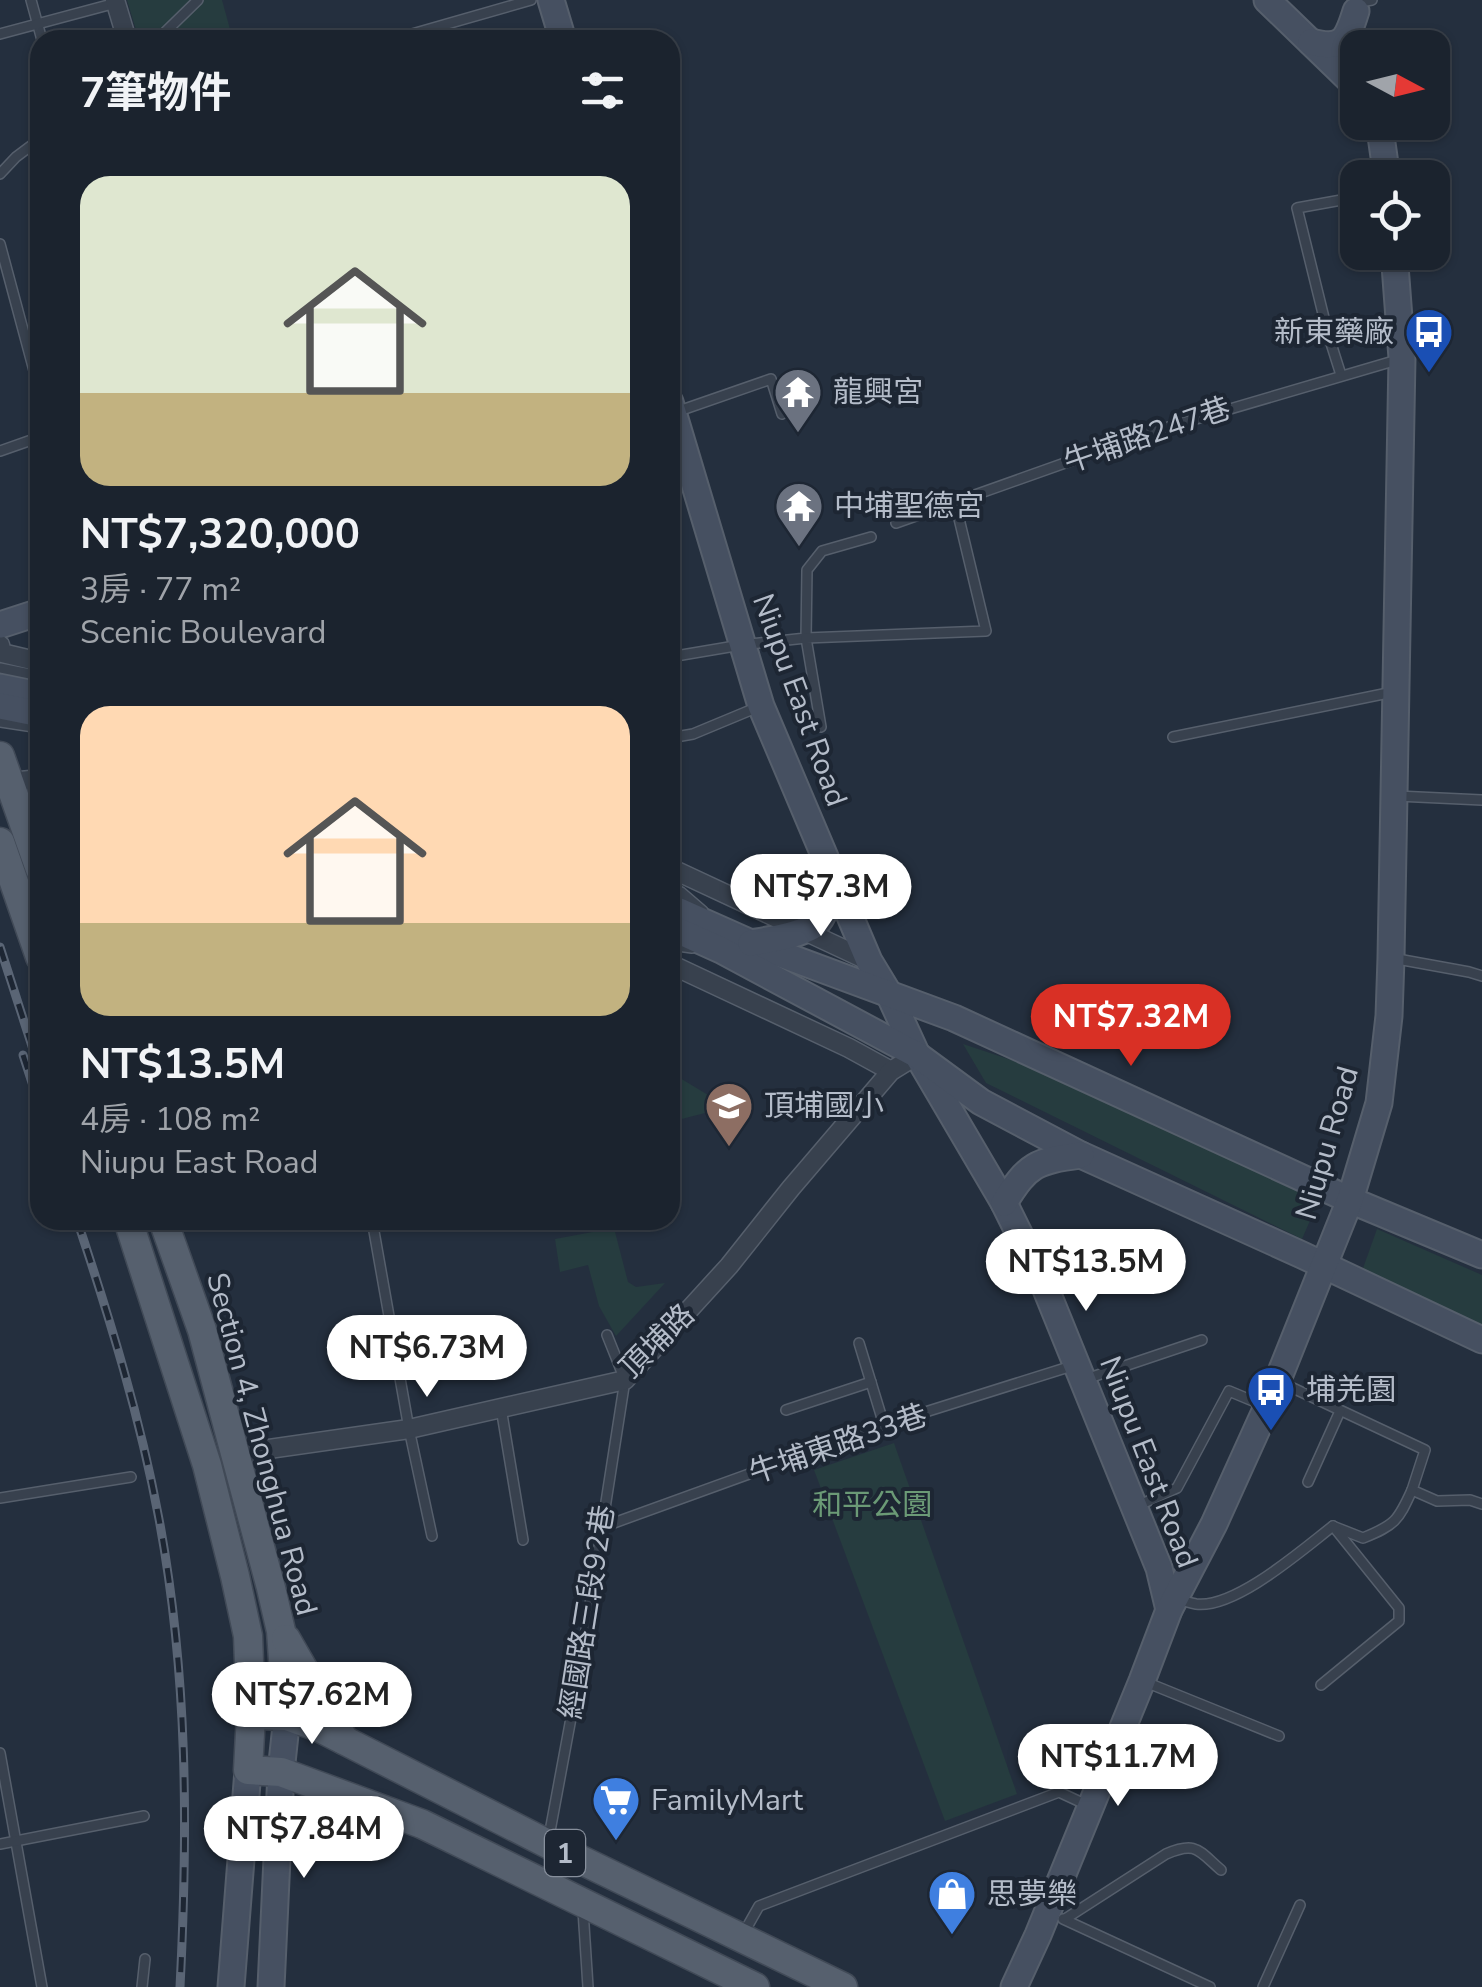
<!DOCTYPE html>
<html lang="zh-TW">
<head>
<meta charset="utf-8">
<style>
	:root { --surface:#1b232e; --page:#242b36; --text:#f1f3f6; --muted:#a0a4aa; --line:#39404a; --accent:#d93025 }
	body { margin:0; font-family:"Nunito Sans","Noto Sans TC",sans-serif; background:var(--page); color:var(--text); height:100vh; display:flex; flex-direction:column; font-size:38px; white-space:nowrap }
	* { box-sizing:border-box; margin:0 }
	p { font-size:32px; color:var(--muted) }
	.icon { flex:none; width:55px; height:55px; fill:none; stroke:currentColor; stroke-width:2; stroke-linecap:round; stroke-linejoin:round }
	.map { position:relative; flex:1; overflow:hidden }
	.panel { position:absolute; left:30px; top:30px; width:650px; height:1200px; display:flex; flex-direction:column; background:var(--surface); border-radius:30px; box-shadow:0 2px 8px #0004,0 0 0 2px var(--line) }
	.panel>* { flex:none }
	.needle { width:65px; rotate:97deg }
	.fabs { position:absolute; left:1340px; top:30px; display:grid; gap:20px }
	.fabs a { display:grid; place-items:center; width:110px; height:110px; border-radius:20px; background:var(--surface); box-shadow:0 2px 8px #0004,0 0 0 2px var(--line); font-size:50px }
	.price { position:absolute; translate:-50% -85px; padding:0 22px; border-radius:35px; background:#fff; color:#222; font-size:32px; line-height:65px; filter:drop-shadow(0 2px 5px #0008) }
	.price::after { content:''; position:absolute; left:50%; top:60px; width:30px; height:22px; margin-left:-15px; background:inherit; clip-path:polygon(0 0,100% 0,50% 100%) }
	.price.active { background:var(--accent); color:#fff }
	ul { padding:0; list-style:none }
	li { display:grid; align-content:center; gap:20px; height:530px; padding:0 50px }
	li span { display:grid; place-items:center; height:310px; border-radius:30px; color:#555 }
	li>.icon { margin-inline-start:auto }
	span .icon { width:180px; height:180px; fill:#fffc; stroke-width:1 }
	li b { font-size:42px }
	h2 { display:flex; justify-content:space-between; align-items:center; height:120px; padding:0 50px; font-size:42px }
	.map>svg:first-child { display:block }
	.green { fill:#263c3f }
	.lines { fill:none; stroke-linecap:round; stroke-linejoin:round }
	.lane-casing { stroke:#565f6c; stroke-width:12 }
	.street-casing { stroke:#565f6c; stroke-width:21 }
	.secondary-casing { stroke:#565f6c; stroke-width:29 }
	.primary-casing { stroke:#414a57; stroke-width:31 }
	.lane { stroke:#38414e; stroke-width:9 }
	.street { stroke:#38414e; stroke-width:18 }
	.secondary { stroke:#465061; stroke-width:25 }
	.primary { stroke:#56606e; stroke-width:28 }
	.rail-casing { stroke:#5a6575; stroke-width:9 }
	.rail { stroke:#1d2633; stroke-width:5; stroke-dasharray:15; stroke-linecap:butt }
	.labels { text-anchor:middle; stroke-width:8; stroke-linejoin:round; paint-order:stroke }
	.shield { fill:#1d2633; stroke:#878f9c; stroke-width:2.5 }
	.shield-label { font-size:28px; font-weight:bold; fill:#b4bcc9 }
	.poi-label { font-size:30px; fill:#b4bcc9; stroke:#1d2633; text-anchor:start }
	.street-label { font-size:30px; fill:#b4bcc9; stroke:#1d2633 }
	.park-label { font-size:30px; fill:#6b9a76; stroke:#1d2633 }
</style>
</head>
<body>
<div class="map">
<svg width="1482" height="1987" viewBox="0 0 1482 1987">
	<rect width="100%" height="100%" fill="#242f3e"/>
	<g class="green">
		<polygon points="127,0 222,0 233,40 139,40"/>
		<polygon points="963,1044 1047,1072 1319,1200 1302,1239 986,1083"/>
		<polygon points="670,1072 708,1095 705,1113 670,1122"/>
		<polygon points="614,1228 628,1282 636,1287 665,1283 616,1336 599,1306 588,1265 560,1272 555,1239"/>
		<polygon points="1377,1229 1482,1275 1482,1327 1362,1271"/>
		<polygon points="894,1443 1017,1794 945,1821 814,1470"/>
	</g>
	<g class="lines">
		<g class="lane-casing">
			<g id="lane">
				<polyline points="31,0 42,40"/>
				<polyline points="1354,3 1372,0"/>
				<polyline points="0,34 116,3"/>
				<polyline points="157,40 198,0"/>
				<polyline points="391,40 531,0"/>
				<polyline points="0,174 16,157 40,139"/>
				<polyline points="0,244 40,393"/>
				<polyline points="1341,375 1328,334 1297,208 1358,197"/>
				<polyline points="676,412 771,379 782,414"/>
				<polyline points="0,451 40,437"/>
				<polyline points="896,523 1155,431 1397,360"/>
				<polyline points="670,657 741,645 806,638 807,570 822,551 871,537"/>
				<polyline points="0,668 40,676"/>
				<polyline points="0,722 40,728"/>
				<polyline points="821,727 806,638 986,631 955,502"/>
				<polyline points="1173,737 1393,692"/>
				<polyline points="670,738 693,734 758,707"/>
				<polyline points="1397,796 1482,800"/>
				<polyline points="670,887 681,892 703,911"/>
				<polyline points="670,945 692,948"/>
				<polyline points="1392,958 1469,972 1482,976"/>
				<polyline points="372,1220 409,1429 432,1536"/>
				<polyline points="859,1343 884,1425"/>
				<polyline points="1086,1379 1202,1340"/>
				<polyline points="1280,1382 1425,1450 1412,1490 1437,1501 1470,1500 1482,1504"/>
				<polyline points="501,1408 523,1540"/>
				<polyline points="786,1410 871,1382"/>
				<polyline points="1308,1482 1340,1411"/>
				<polyline points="0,1498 131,1477"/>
				<polyline points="1135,1507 1177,1488 1229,1391 1265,1406"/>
				<path d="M1335,1527l28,11c32,-13 35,-17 49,-48"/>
				<polyline points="600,1528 884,1425 1075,1365"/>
				<path d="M1180,1600c5,1 10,3 16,4 39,5 106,-54 137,-78"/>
				<polyline points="1143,1681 1279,1736"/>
				<polyline points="1321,1685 1399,1621 1399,1608 1333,1526"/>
				<polyline points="0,1753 42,1987"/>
				<polyline points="548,1842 579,1675 625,1380 607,1335"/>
				<polyline points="0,1844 144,1816"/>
				<polyline points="583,1910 588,1987"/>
				<polyline points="1063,1919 1210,1987"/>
				<path d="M1065,1919l101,-65c30,-13 32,-4 55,16"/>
				<polyline points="742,1936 759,1906 1059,1792 1089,1806"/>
				<polyline points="142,1987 145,1959"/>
				<polyline points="1263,1987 1300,1905"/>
			</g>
		</g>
		<g class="street-casing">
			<g id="street">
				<polyline points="115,0 127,40"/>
				<polyline points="0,645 2,653 40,662"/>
				<polyline points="0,783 40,779"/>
				<polyline points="670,868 869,961"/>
				<polyline points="670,964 849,1048 891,1071"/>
				<polyline points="234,1454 409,1429 625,1380 729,1266 791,1188 891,1071 917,1055"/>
			</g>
		</g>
		<g class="secondary-casing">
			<g id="secondary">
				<polyline points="551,0 563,40"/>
				<polyline points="1267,0 1358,88"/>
				<path d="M1311,42c32,8 36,-2 45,-31"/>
				<polyline points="1379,122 1387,178"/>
				<polyline points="670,402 761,706 869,961 889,994 917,1055 1004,1203 1043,1282 1159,1568 1169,1610"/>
				<polyline points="0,625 40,612"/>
				<polyline points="0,687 40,695"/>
				<polyline points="0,706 40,714"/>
				<polyline points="670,907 751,943 954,1018 1350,1200 1482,1255"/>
				<polyline points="670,927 721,950 917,1055 981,1102 1081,1155 1302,1255 1482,1340"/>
				<path d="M751,943c17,-3 51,-8 65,-19 11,-10 14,-33 18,-47"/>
				<path d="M1004,1203c24,-39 32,-42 77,-48"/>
				<polyline points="231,1987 248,1770"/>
				<polyline points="271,1987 281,1772 287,1716"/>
				<polyline points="1014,1987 1038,1935 1142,1681 1169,1610 1214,1524 1267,1407 1350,1200 1379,1103 1389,1016 1391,958 1402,358 1394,252"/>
			</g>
		</g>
		<g class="primary-casing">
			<g id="primary">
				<polyline points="0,756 40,869"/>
				<polyline points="0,842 40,957"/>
				<polyline points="128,1220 207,1465 235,1576 248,1636 251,1715 248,1770 281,1772 422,1824 755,1987"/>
				<polyline points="163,1220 202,1330 271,1588 281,1631 287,1716"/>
				<polyline points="286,1639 344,1740"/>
				<polyline points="251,1715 287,1716 318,1727 548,1844 843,1987"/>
			</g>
		</g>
		<use href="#lane" class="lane"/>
		<use href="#street" class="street"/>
		<use href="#secondary" class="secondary"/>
		<use href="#primary" class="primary"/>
		<g class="rail-casing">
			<g id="rail">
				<polyline points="0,947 40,1071"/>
				<polyline points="23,1055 40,1107"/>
				<path d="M77,1220c33,99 63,197 82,299 29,156 29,310 21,468"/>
			</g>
		</g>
		<use href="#rail" class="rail"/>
	</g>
	<defs>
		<g id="bus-pin" transform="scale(2.5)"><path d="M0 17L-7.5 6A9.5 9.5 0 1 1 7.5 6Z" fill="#1a4fb4" stroke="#1d2633"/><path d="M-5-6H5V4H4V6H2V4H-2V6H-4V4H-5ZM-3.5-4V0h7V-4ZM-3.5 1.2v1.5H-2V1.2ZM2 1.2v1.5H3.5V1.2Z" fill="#fff"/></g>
		<g id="temple-pin" transform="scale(2.5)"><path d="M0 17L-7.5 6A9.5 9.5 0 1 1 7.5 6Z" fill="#6b7280" stroke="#1d2633"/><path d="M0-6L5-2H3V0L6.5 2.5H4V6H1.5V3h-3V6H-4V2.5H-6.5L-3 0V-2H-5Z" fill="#fff"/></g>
		<g id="school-pin" transform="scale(2.5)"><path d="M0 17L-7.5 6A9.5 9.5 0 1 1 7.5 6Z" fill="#8d6e63" stroke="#1d2633"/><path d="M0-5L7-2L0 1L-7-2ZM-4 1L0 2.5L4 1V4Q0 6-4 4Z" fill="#fff"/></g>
		<g id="supermarket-pin" transform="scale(2.5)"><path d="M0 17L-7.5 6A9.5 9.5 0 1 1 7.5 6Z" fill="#3f7fe0" stroke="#1d2633"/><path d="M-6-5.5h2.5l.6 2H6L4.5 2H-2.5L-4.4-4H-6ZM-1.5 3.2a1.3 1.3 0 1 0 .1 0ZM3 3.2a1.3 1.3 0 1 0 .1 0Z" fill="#fff"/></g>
		<g id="shop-pin" transform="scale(2.5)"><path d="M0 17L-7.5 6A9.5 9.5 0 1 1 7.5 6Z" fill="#3f7fe0" stroke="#1d2633"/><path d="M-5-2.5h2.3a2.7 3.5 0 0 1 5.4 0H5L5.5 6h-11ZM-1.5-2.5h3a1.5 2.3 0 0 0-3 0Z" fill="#fff"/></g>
	</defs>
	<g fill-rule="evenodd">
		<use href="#bus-pin" x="1429" y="332"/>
		<use href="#temple-pin" x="798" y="392"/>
		<use href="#temple-pin" x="799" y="506"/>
		<use href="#school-pin" x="729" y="1106"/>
		<use href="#bus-pin" x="1271" y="1390"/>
		<use href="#supermarket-pin" x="616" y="1800"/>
		<use href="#shop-pin" x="952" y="1894"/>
	</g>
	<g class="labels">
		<rect class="shield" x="545" y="1830" width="40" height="46" rx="8"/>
		<g class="shield-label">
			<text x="565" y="1863">1</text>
		</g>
		<g class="poi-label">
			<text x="1394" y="342" text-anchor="end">新東藥廠</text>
			<text x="833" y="402">龍興宮</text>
			<text x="834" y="516">中埔聖德宮</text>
			<text x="764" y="1116">頂埔國小</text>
			<text x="1306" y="1400">埔羌園</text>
			<text x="651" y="1810">FamilyMart</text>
			<text x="987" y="1904">思夢樂</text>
		</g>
		<g class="street-label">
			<text transform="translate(1147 435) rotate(-19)" y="10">牛埔路247巷</text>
			<text transform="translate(800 700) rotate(70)" y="10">Niupu East Road</text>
			<text transform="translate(1327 1143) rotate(-74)" y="10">Niupu Road</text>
			<text transform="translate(657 1341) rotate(-45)" y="10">頂埔路</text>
			<text transform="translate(262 1444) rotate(75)" y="10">Section 4, Zhonghua Road</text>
			<text transform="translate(838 1444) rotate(-19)" y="10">牛埔東路33巷</text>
			<text transform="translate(1149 1462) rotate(69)" y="10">Niupu East Road</text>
			<text transform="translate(587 1612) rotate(-81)" y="10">經國路三段92巷</text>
		</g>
		<g class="park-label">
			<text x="872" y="1515">和平公園</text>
		</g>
	</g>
</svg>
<div class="fabs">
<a><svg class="needle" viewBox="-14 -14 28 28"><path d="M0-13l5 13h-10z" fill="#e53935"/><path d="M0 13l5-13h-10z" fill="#a0a4aa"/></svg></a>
<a><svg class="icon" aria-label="locate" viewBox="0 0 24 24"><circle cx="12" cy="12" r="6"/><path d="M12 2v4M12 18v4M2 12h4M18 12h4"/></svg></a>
</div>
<b class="price" style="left:821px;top:939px">NT$7.3M</b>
<b class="price active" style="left:1131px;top:1069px">NT$7.32M</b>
<b class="price" style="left:1086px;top:1314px">NT$13.5M</b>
<b class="price" style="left:427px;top:1400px">NT$6.73M</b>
<b class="price" style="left:312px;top:1747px">NT$7.62M</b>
<b class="price" style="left:1118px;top:1809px">NT$11.7M</b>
<b class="price" style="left:304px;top:1881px">NT$7.84M</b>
<section class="panel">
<h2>7筆物件<svg class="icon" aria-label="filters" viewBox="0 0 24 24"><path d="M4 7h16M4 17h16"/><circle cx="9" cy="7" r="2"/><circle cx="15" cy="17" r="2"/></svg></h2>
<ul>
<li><span style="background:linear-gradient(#dfe7d0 70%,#c2b280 0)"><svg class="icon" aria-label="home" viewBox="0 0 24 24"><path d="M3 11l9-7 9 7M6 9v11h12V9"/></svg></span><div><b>NT$7,320,000</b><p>3房 · 77 m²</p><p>Scenic Boulevard</p></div></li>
<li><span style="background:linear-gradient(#ffd9b3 70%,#c2b280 0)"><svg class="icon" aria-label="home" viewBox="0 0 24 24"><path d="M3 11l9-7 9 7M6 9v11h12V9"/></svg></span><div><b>NT$13.5M</b><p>4房 · 108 m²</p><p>Niupu East Road</p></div></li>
</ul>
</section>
</div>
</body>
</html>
